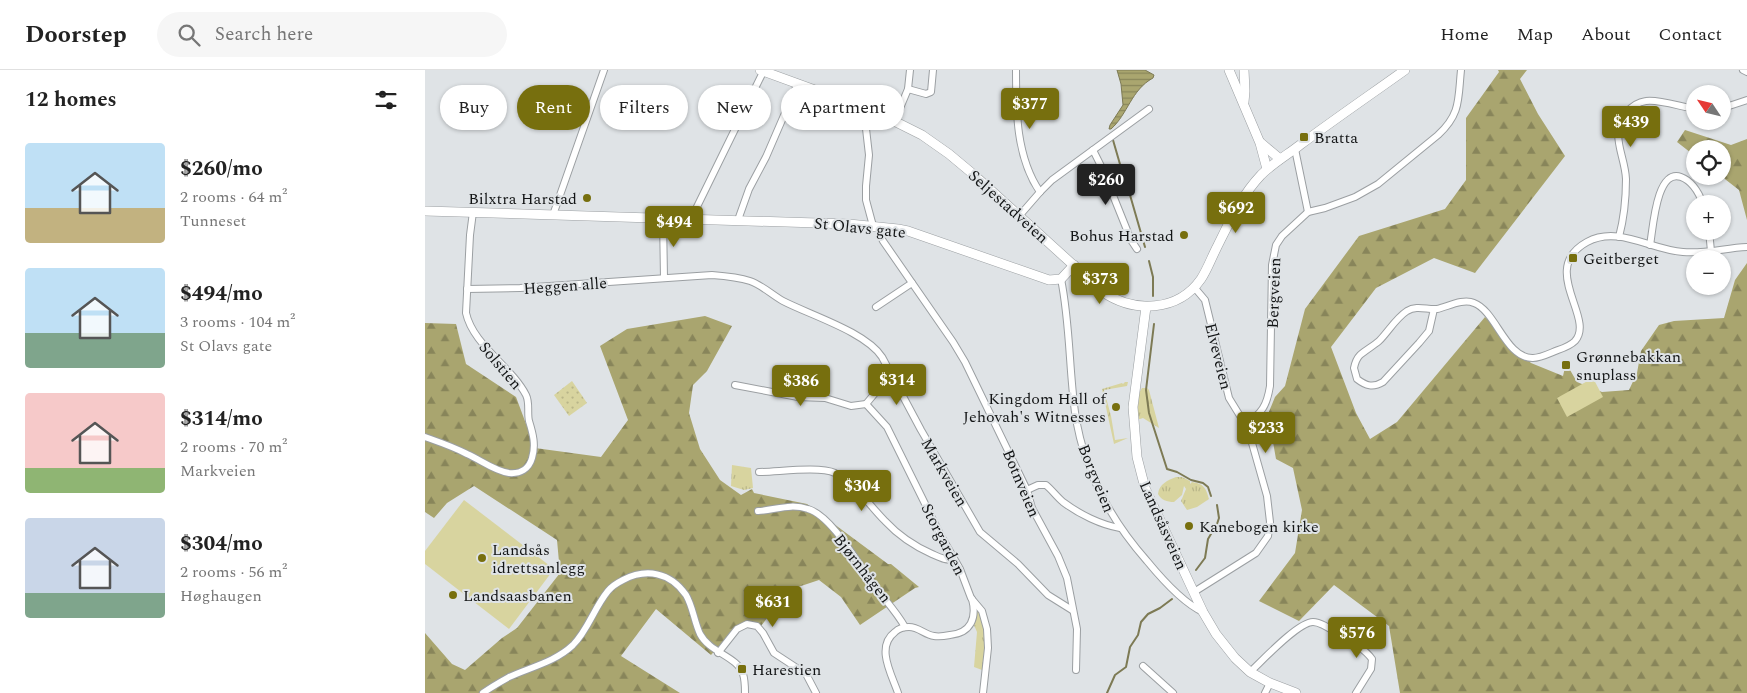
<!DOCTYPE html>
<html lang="en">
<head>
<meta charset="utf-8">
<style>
	:root { --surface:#fff; --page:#f6f6f6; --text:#222; --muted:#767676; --line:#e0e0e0; --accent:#776f0e }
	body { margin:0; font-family:Spectral,serif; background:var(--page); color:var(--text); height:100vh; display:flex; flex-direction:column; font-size:19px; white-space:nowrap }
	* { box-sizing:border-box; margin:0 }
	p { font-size:16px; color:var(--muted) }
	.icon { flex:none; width:28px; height:28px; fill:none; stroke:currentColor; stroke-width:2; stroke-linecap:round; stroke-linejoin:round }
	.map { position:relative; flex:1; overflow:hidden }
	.drawer { display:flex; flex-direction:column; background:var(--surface); width:425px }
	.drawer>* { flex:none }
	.hud { position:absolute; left:15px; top:15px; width:475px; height:45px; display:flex; gap:10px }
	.needle { width:32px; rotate:305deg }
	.fabs { position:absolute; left:1261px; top:15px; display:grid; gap:10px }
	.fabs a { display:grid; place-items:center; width:45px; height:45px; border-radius:50%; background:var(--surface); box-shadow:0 1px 4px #0004; font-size:25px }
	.price { position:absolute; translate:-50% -42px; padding:0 11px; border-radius:5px; background:var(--accent); color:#fff; font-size:16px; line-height:32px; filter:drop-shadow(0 1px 2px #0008) }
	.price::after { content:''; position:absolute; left:50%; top:30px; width:15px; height:11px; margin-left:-8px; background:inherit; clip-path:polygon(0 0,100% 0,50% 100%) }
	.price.current { background:#222; color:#fff }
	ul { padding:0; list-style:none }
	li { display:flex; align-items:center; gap:15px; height:125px; padding:0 25px }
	li span { display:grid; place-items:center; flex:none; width:140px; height:100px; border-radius:5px; color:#555 }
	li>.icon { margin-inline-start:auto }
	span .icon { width:60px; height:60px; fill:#fffc; stroke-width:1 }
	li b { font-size:21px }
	h2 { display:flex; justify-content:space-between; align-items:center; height:60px; padding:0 25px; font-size:21px }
	.tag { padding:0 18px; border-radius:22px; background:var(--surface); box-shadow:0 1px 4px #0004; font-size:18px; line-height:45px }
	.tag.current { background:var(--accent); color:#fff }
	header { display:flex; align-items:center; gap:30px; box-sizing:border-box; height:70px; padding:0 25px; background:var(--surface); border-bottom:1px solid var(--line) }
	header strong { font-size:24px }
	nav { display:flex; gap:28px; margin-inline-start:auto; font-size:18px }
	.search { width:350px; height:45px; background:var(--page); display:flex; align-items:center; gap:12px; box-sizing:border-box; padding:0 18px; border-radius:28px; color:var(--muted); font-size:19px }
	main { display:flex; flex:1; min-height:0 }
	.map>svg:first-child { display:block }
	.grass { fill:url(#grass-tufts) }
	.forest { fill:url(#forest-firs) }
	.park { fill:url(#park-dots) }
	.pitch { fill:#d8d49f }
	.water { fill:url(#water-rules); stroke:#7d7a54 }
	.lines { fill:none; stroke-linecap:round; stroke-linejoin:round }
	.stream { stroke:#7d7a54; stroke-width:2 }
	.street-casing { stroke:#9b9fa2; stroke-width:8 }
	.secondary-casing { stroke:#9b9fa2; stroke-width:10 }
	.street { stroke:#fff; stroke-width:6 }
	.secondary { stroke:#fff; stroke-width:9 }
	.poi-dot { fill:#776f0e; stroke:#dfe3e6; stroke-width:2 }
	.labels { text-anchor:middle; stroke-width:4; stroke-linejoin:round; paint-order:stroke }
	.poi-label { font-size:16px; fill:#131516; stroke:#dfe3e6; text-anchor:start }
	.street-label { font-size:16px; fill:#131516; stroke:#dfe3e6 }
</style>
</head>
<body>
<header>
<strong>Doorstep</strong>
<div class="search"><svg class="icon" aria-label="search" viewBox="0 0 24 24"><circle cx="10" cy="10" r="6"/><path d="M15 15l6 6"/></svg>Search here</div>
<nav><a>Home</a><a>Map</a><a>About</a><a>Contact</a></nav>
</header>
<main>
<section class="drawer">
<h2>12 homes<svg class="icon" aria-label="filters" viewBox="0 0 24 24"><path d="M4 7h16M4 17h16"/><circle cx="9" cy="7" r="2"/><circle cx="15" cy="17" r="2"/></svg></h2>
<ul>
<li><span style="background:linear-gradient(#bfe0f5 65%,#c2b280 0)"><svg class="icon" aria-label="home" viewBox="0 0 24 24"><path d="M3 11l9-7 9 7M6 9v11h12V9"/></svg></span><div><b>$260/mo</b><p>2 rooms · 64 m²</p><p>Tunneset</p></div></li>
<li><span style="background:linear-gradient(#bfe0f5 65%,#7fa58c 0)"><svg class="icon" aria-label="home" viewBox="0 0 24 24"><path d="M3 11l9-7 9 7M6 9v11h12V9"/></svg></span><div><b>$494/mo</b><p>3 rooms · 104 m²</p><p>St Olavs gate</p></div></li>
<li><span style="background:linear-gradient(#f6c9c9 75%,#8fb573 0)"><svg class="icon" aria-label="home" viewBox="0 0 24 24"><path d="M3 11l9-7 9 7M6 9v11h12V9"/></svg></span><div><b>$314/mo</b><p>2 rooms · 70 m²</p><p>Markveien</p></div></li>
<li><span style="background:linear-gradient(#c9d6e8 75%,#7fa58c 0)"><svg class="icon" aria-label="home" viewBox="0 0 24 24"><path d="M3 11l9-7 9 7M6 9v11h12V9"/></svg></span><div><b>$304/mo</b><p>2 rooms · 56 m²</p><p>Høghaugen</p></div></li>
</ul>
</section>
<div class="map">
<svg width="1322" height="623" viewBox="0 0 1322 623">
	<defs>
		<pattern id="grass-tufts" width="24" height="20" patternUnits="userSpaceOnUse" patternTransform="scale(1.25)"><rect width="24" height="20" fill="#d8d49f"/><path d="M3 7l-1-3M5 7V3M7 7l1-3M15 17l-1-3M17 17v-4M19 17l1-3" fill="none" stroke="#b8b588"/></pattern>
		<pattern id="forest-firs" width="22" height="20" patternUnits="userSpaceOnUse" patternTransform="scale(1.25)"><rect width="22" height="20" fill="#a9a56f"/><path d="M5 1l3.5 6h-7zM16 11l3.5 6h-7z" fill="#88855a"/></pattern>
		<pattern id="park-dots" width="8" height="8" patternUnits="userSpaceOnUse" patternTransform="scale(1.25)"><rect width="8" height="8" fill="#d8d49f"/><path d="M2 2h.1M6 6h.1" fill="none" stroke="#b8b588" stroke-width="1.8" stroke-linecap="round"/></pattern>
		<pattern id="water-rules" width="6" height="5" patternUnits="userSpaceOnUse" patternTransform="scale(1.25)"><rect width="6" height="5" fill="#aaa66f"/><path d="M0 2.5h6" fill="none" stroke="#89865a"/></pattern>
	</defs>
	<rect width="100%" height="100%" fill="#dfe3e6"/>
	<g class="grass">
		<polygon points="700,312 703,312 702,316 679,320 686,346 690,370 703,368 689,374 677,319 697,313 698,314"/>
		<polygon points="717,318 722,318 724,320 734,358 718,348 712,350 714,323"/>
		<polygon points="307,395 326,398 328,418 319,420 306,416"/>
		<path d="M751,407h6l8,4v3l2,-2c12,2 14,6 17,17l-12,8 -10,3 -6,-9 5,-12 -2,-3 -2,9 -8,7c-7,0 -13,-2 -16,-8 1,-10 10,-14 18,-17z"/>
		<path d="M550,535c15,17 11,45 7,65l-8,-3 3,-35 -4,-9z"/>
	</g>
	<g class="forest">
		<polygon points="1073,0 1102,0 1095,9 1113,44 1140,86 1050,203 1009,188 951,218 906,277 931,343 945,369 972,352 1060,247 1106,293 1138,306 1141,293 1152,312 1177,322 1204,320 1212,303 1216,281 1234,255 1249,251 1299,248 1310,210 1322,193 1322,623 975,623 964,556 909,515 874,551 834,531 870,483 877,440 868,398 851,389 843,344 850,327 860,316 880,239 934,166 1020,139 1041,110 1041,48 1074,2"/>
		<polygon points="1260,60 1306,75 1322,69 1322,150 1314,120 1296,106 1298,106 1298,79 1270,79 1270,86 1252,72"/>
		<polygon points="280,246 307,256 282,301 268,315 264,343 275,379 295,410 316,425 327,419 329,423 382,434 463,494 466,494 494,517 490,518 435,555 416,527 394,510 367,519 352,535 333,560 327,553 310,558 286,585 231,539 196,586 255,623 0,623 0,563 27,594 40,600 77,568 92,558 135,503 132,470 49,416 22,433 9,448 0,442 0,253 31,254 41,294 91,327 110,378 176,387 203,350 175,276 202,259"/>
	</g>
	<polygon class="park" points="147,311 162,333 144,346 129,325"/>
	<g class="pitch">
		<polygon points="1168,308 1178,327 1142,347 1132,328"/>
		<polygon points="39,430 129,499 84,559 0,494 0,481"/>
	</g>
	<path class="water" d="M692,0h28l9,5 -1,3c-22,12 -25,36 -42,51h-2l1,-4 13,-20 -2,-21z"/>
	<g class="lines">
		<g class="stream">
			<polyline points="688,70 701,115"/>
			<polyline points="705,125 720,177"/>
			<polyline points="724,191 728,207 728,226"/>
			<polyline points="729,254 721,320 724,343 742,399 752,402 766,410 778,413 783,417 786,426"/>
			<polyline points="771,500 780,488 783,469 792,454 794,448 792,435"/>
			<polyline points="682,623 690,605 701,597 705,577 713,565 716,552 723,544 735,538 747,529"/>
		</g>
		<g class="street-casing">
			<g id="street">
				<path d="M591,0c0,41 0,87 24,122"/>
				<polyline points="1318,0 1322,2"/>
				<polyline points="483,19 501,24 506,22 508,0"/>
				<polyline points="1298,38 1322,30"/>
				<polyline points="442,39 440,50 444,85 441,116 441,130 448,156"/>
				<polyline points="470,50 483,19 485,0"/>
				<polyline points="870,79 883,142"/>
				<polyline points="668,80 677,98 706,170 712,179"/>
				<polyline points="128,145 179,0"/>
				<polyline points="595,145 615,122 627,110 724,39"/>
				<polyline points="238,148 239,208"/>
				<polyline points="266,149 339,0"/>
				<polyline points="313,150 324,119 341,87 373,13"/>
				<polyline points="456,157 455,165 458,171 528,272 540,292 602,420 607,438 633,486 642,508 652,559 651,600"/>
				<polyline points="1284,161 1286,181"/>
				<path d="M1194,167c5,-19 7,-39 7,-58 -1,-24 -17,-44 0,-66 5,-6 12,-11 20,-12 13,-2 35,6 49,8"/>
				<path d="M1225,175c3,-15 6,-77 31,-68 11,4 18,16 22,27"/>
				<path d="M636,209c9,44 8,89 14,133 8,56 35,107 72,149 14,17 36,42 56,51"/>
				<path d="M42,219l53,-1 192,-13c13,1 26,2 38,6 12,4 22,14 33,20 27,14 83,31 99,56l39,73 59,102 38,32 30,31 24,15"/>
				<polyline points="451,237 487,213"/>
				<path d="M1009,239l-5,22 -10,12 -36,39c-10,6 -17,4 -26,-3l-3,-11c1,-5 2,-9 6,-13 6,-5 13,-9 19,-14 9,-9 17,-23 28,-30 10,-6 20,-1 30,-2 10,-2 26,-11 37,-6 22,8 32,56 59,55 8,0 17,-5 25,-8 6,-2 12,-4 17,-9 21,-23 -37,-72 12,-99 31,-17 64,8 96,10 22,2 42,-4 64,-5"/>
				<polyline points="470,310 451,322 441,334 462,357 515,464 535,499 546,528 557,541 562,559 563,578 558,623"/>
				<polyline points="310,315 373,327 400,328 426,336 441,334"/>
				<path d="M820,354c17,-10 22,-19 25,-38l2,-121 4,-20 6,-9 26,-24 17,-4 30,-11 23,-13 60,-49c23,-21 20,-36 23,-65"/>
				<path d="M0,367c14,5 29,10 42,17 14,6 27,17 42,19 11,1 20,-4 23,-15 4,-13 1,-24 -3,-37 -2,-8 1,-18 -3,-26 -15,-29 -53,-50 -60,-82l4,-78 3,-23"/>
				<path d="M334,402c19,0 60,-6 76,1 21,11 34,32 50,48 13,14 29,25 47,33 7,3 14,7 21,5"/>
				<path d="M602,420l11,-5h8c6,5 11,12 17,17 16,12 38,23 57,26"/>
				<path d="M333,441c18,-1 32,-8 50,-2 24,7 50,55 65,75 11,15 23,27 32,43"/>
				<polyline points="769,522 831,483 843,466 845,452 842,426 825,366 820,354 804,328 780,230 769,217"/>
				<polyline points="293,583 312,559 322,554 332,556 338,563 349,583 381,604 391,623"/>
				<polyline points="718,596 748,623"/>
				<path d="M825,602c12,-11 48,-50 63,-50 9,0 20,9 28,14 11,6 24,13 31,23l-1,10 -15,24"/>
				<path d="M58,623c8,-6 17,-11 26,-16 22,-10 46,-15 64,-32 15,-15 21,-37 35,-54 4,-5 9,-8 15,-11 23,-12 47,-8 63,15 7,12 8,26 14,39 10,19 37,22 43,40 2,6 2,13 2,19"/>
				<path d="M473,623c-6,-18 -23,-46 -3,-61 4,-4 8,-5 14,-5 10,0 16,8 25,9 5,1 11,0 16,-1 21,-2 27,-17 22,-36"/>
				<polyline points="840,623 845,613"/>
			</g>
		</g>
		<g class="secondary-casing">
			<g id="secondary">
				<path d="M335,0l118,43 44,22 27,19 24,20 130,118c31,21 75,20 98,-13 6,-9 10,-20 15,-30 13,-26 25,-53 45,-74 12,-12 26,-20 39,-30 35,-26 70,-50 105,-75"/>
				<polyline points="804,0 835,73 842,99"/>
				<polyline points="819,32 820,21 819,0"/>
				<polyline points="836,73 855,89"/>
				<polyline points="0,141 424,154 473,159 483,161 624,210 636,209 649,195"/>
				<polyline points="721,237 708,337 712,387 720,418 778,542 791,564 810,588 825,602 845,613 871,623"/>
			</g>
		</g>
		<use href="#street" class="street"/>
		<use href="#secondary" class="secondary"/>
	</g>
	<g class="poi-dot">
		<rect x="874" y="62" width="10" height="10" rx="2.5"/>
		<circle cx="162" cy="128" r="5"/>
		<circle cx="759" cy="165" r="5"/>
		<rect x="1143" y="183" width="10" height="10" rx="2.5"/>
		<rect x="1136" y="290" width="10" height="10" rx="2.5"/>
		<circle cx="691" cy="337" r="5"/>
		<circle cx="764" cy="456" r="5"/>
		<circle cx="57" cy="488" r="5"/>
		<circle cx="28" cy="525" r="5"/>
		<rect x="312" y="594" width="10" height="10" rx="2.5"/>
	</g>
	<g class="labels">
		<g class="poi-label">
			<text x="889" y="73">Bratta</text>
			<text x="152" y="134" text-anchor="end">Bilxtra Harstad</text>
			<text x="749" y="171" text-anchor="end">Bohus Harstad</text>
			<text x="1158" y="194">Geitberget</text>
			<text x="1151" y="292">Grønnebakkan<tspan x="1151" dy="18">snuplass</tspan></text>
			<text x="681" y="334" text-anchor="end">Kingdom Hall of<tspan x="681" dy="18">Jehovah's Witnesses</tspan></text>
			<text x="774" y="462">Kanebogen kirke</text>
			<text x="67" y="485">Landsås<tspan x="67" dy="18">idrettsanlegg</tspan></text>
			<text x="38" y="531">Landsaasbanen</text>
			<text x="327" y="605">Harestien</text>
		</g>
		<g class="street-label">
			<text transform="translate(584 136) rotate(42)" y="6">Seljestadveien</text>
			<text transform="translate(435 157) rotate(6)" y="6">St Olavs gate</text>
			<text transform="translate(140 215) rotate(-4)" y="6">Heggen alle</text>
			<text transform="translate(848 223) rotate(-88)" y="6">Bergveien</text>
			<text transform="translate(794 286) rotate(76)" y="6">Elveveien</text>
			<text transform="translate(76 295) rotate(50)" y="6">Solstien</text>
			<text transform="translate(520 402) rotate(60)" y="6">Markveien</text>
			<text transform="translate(672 408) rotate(68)" y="6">Borgveien</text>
			<text transform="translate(597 413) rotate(67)" y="6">Botnveien</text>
			<text transform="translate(739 455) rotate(66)" y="6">Landsåsveien</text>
			<text transform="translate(519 469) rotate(63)" y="6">Storgarden</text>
			<text transform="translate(438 498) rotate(52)" y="6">Bjørnhågen</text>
		</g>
	</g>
</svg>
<div class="fabs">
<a><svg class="needle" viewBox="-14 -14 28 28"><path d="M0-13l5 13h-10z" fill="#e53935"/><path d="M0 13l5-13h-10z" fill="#767676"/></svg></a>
<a><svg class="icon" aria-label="locate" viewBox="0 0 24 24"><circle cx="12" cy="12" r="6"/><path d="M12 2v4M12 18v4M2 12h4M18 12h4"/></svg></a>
<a>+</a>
<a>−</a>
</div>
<b class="price" style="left:605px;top:60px">$377</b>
<b class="price" style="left:1206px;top:78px">$439</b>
<b class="price current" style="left:681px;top:136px">$260</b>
<b class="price" style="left:811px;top:164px">$692</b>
<b class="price" style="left:249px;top:178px">$494</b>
<b class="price" style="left:675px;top:235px">$373</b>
<b class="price" style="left:472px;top:336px">$314</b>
<b class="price" style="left:376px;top:337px">$386</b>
<b class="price" style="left:841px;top:384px">$233</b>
<b class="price" style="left:437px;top:442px">$304</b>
<b class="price" style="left:348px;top:558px">$631</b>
<b class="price" style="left:932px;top:589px">$576</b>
<div class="hud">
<a class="tag">Buy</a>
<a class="tag current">Rent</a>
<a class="tag">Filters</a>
<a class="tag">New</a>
<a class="tag">Apartment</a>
</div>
</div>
</main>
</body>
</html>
